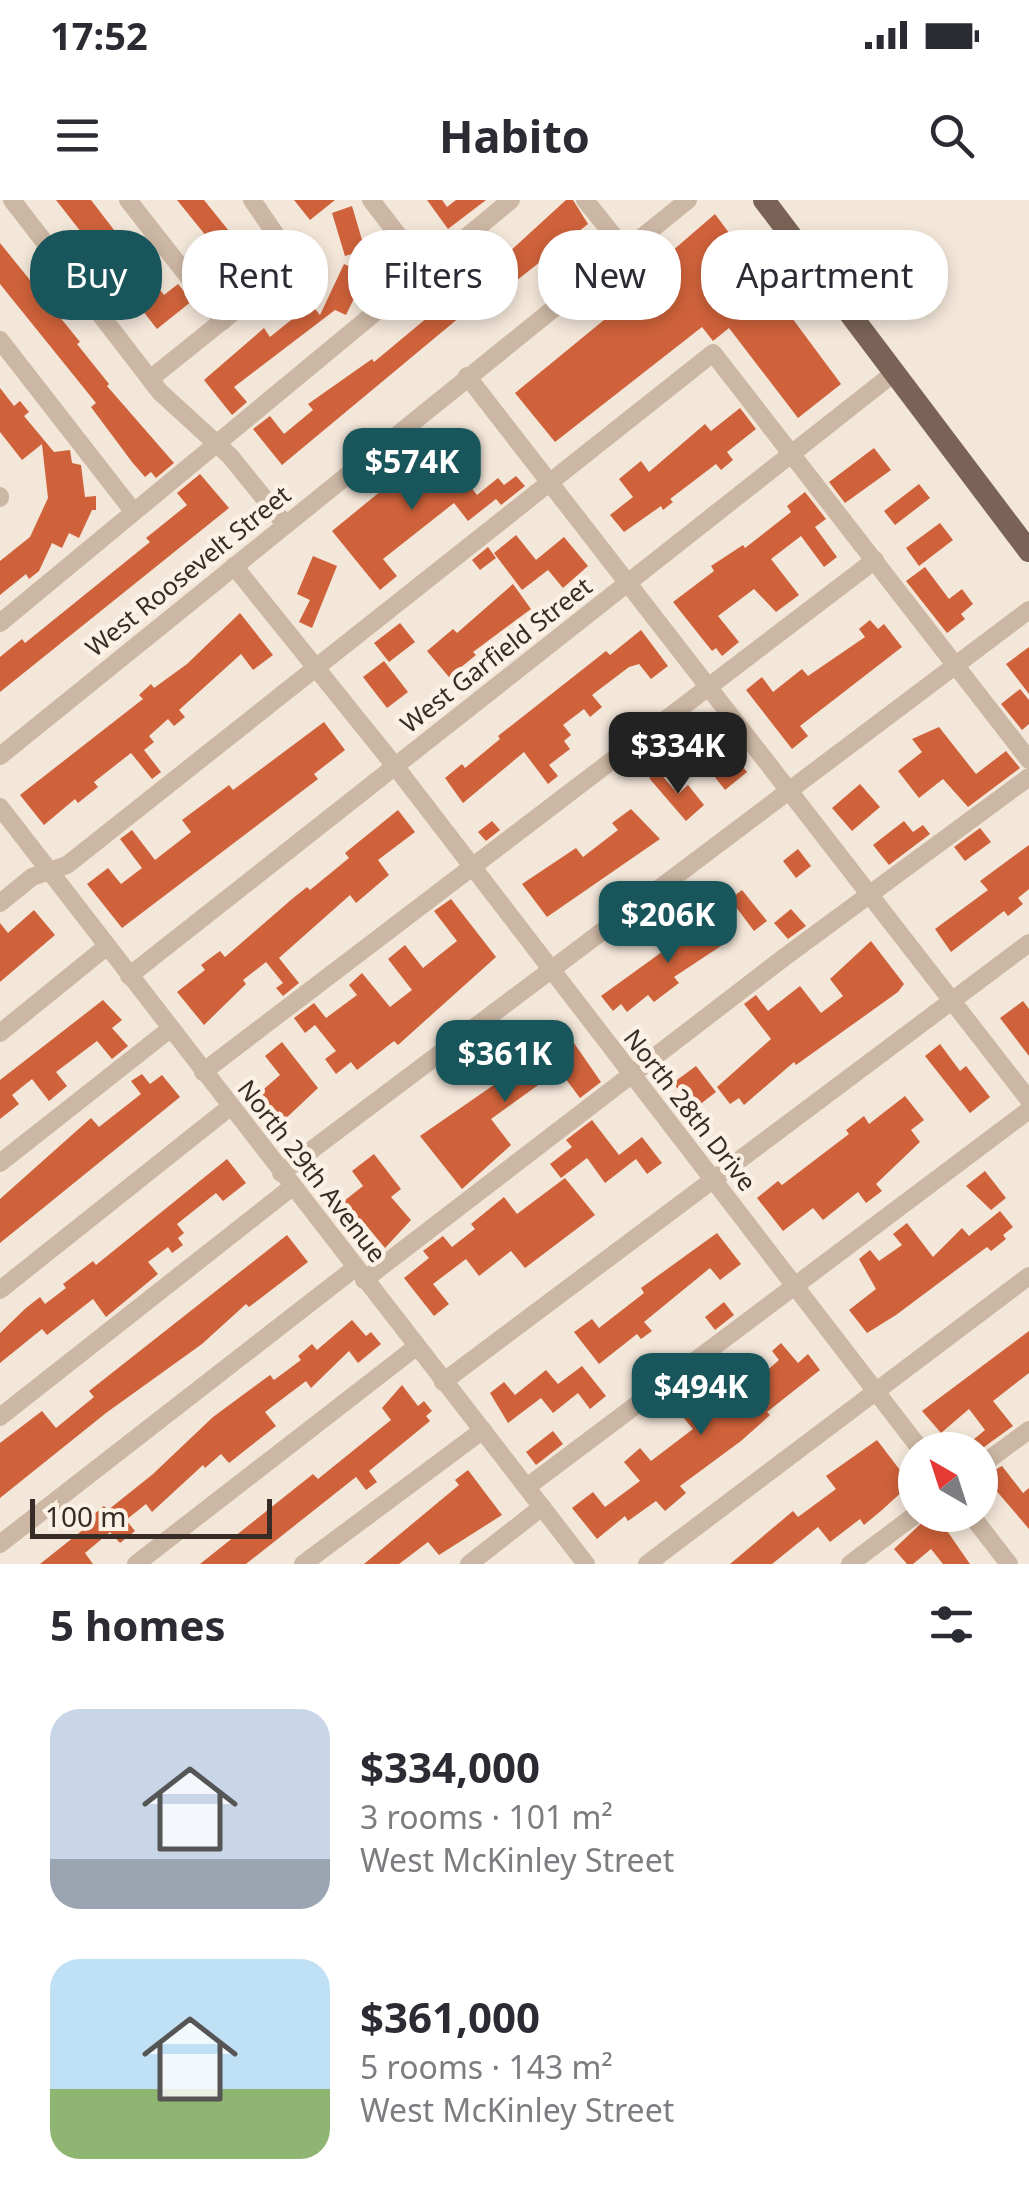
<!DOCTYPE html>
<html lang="en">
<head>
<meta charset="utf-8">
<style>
	:root { --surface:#fff; --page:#f2f2f3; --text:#2b2b33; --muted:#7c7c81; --accent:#19565b }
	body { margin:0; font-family:"Noto Sans",sans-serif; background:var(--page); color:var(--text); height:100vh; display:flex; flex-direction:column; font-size:38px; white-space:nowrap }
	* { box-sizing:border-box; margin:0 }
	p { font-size:32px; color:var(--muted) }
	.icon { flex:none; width:55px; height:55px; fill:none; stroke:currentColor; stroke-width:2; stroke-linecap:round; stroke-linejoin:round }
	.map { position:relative; height:1364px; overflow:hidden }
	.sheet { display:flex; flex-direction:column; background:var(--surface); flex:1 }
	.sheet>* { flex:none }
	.guide { position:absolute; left:30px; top:30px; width:970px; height:90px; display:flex; gap:20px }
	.needle { width:65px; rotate:321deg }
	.tools { position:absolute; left:898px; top:1232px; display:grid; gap:20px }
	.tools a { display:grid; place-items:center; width:100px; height:100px; border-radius:50%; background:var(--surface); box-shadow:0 5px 15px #0003; font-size:50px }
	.scale { position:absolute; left:30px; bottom:25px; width:242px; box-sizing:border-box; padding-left:10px; border:5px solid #372c26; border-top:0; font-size:28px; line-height:35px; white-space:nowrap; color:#372c26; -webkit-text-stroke:8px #fbf1e5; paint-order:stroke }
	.price { position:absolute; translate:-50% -85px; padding:0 22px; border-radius:20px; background:var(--accent); color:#fff; font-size:32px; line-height:65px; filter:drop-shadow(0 2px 5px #0008) }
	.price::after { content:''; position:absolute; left:50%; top:60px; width:30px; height:22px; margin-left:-15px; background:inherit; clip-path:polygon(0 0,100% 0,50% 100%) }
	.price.selected { background:#222; color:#fff }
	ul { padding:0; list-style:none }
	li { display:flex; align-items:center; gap:30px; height:250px; padding:0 50px }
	li span { display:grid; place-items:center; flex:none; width:280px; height:200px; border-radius:30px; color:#555 }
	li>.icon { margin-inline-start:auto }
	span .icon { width:120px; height:120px; fill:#fffc; stroke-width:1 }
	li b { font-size:42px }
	h2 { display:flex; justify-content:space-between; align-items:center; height:120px; padding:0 50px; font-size:42px }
	.pill { padding:0 35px; border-radius:40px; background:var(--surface); box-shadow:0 5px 15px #0003; font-size:35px; line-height:90px }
	.pill.selected { background:var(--accent); color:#fff }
	.status { display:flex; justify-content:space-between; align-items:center; height:70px; padding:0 50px; background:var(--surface); direction:ltr }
	.status svg { height:28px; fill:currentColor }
	header { display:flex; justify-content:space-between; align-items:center; height:130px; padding:0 50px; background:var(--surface); font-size:45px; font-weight:700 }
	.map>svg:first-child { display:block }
	.building { fill:#cf623b }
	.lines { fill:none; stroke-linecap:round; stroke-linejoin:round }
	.minor { stroke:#ccb7a4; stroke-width:18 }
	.major { stroke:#7a6356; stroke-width:22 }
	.labels { text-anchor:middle; stroke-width:9; stroke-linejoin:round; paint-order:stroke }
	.street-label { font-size:25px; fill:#372c26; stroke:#fbf1e5 }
</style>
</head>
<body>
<div class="status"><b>17:52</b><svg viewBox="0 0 49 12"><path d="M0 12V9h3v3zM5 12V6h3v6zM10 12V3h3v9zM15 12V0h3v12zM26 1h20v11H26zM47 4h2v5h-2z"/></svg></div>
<header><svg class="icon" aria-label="menu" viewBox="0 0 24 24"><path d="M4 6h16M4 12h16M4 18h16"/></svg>Habito<svg class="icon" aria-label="search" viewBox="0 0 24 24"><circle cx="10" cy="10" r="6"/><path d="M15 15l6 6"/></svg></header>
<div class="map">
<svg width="1029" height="1364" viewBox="0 0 1029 1364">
	<rect width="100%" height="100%" fill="#f3e7d9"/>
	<g class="building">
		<polygon points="56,0 91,0 164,95 178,84 192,101 157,129"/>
		<polygon points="177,0 204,0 250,57 214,86 195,62 215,47"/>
		<polygon points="294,0 335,0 310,20"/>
		<polygon points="427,0 442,0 447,7 456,0 486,0 448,29"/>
		<polygon points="566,0 573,0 588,24 516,81 475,110 472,107 282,265 253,229 270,216 284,234 313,210 308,204 372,159 374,162 470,82 473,85"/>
		<polygon points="352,6 365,50 345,56 332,13"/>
		<polygon points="715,14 841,184 798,218 729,128 713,141 702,127 555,242 515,193 660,74 650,60 660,52 664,58"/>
		<polygon points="0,43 80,142 77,144 109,184 107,186 174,263 156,278 151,272 145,277 132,262 91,207 96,203 0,84"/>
		<polygon points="344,64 366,74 346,115 335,110 234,187 247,202 232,215 204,180 264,128 270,137 311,104 320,115"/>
		<polygon points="0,188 14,206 20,201 29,212 24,216 54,252 70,250 72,263 81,265 85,297 96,296 96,310 92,310 79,338 69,333 62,348 52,343 39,371 29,379 26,374 0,395 0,361 30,337 48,298 42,244 22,260 0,232"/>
		<polygon points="740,208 756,229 727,252 733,260 721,270 716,264 670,299 673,302 663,310 661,306 624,332 610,315 633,297 619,279 641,261 649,272 705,224 711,231"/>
		<polygon points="874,248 891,270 845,303 829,282"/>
		<polygon points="436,250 460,281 464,278 477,295 498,278 504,285 516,276 525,286 501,305 496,299 468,321 454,303 383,359 397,376 380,390 332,331 387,286 391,292 425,265 421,261"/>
		<polygon points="200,274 229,308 0,492 0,457 22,439 25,443 150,342 146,338 187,305 177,293"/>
		<polygon points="919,284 930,298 895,325 884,311"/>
		<polygon points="805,292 826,319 815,327 837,357 824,367 801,336 771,359 799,395 776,412 754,389 718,416 739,442 722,456 716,448 712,451 673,402 714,371 711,366 743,345 745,348 791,312 787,306"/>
		<polygon points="940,323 953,340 919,366 906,348"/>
		<polygon points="516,335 536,360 564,337 588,366 563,388 548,370 522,390 494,353"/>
		<polygon points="488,347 496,358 480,370 472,360"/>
		<polygon points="313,356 337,366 312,428 299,422 310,400 297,394"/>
		<polygon points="925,367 949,399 962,389 973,404 961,414 965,419 947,433 906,381"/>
		<polygon points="513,384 531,409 473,452 476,455 449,477 427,451 453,429 457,433"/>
		<polygon points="240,413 273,455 253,470 241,454 179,510 185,517 174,526 168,519 149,536 154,542 144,550 161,572 152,579 131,553 94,582 98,587 78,603 75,599 44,625 20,595 143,499 139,495 151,484 154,488 187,464"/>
		<polygon points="870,420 878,429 884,424 902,447 800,526 808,536 792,549 746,490 762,477 773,492 802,469 808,476 865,437 859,429"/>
		<polygon points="400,423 415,442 389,462 374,443"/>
		<polygon points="641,430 668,466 651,479 639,464 629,467 592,495 602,507 590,517 584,509 563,525 571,535 564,541 570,549 549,565 558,576 548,584 524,552 463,603 445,578 462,564 465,568 500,539 498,536 606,451 610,455"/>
		<polygon points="1029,447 1029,494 1006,464"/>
		<polygon points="384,461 408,492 387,508 363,477"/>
		<polygon points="1020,489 1029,500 1029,524 1022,530 1001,504"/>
		<polygon points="324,522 345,550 314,574 318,579 122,728 87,684 108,668 121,684 142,668 120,639 132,630 155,660 191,632 182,620 229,585 233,590"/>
		<polygon points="939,527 976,574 1006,551 1020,568 968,607 943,579 919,598 898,571 922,552 912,539"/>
		<polygon points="726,546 747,572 725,590 704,563"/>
		<polygon points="658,571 678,594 688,585 704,605 686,621 649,578"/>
		<polygon points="860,584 880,607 852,631 832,608"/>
		<polygon points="631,609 660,639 547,717 522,684 576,648 583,657 618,630 612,623"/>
		<polygon points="398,610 415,632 378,660 389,675 356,703 350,695 279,758 299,783 283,796 276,788 283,783 266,762 243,780 246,784 204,825 177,792 205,770 201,765 220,751 225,757 292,699 307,687 310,690 349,658 345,653"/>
		<polygon points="492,621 500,630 486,641 478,632"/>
		<polygon points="904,621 913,632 923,625 930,634 889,665 873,645"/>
		<polygon points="980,628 991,642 965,661 954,647"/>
		<polygon points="1029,645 1029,689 1018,698 1023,704 1008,716 1004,711 951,752 935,729 988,690 980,681"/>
		<polygon points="798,649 811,666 796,678 783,661"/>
		<polygon points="742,690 767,721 754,731 730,699"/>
		<polygon points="451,699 496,757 398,845 394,841 357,870 351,862 336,874 325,859 336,851 315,825 305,833 294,818 314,803 326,818 357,795 349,785 362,773 390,807 412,790 388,759 405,745 423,768 457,741 434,711"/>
		<polygon points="791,709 806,726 788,739 774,723"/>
		<polygon points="34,710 55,735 0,782 0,723 8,733"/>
		<polygon points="708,712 730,740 674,777 679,783 654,802 648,795 627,812 621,804 613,811 601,796 691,731 688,728"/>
		<polygon points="871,741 904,784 898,792 796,865 794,862 744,905 739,898 730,904 717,887 771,839 744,804 756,795 768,811 800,786 821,813 843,796 830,779"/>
		<polygon points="103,800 122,820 112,828 128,846 112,859 97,841 56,872 67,886 49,901 32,879 12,895 19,904 0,919 0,880"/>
		<polygon points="1023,801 1029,809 1029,856 1000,818"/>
		<polygon points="558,820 601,882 580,898 559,870 491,919 511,945 462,989 420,936 524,864 516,855"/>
		<polygon points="282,842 318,888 281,923 257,895 280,875 265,856"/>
		<polygon points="940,844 960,871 966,866 990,897 970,913 925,856"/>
		<polygon points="696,866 716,892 694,909 673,883"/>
		<polygon points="142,874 150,884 162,875 180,897 0,1043 0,999 91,918 99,927 141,894 131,881"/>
		<polygon points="905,896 924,920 911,930 920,942 876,984 882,991 866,1003 858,992 823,1020 813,1008 783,1031 757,998 778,981 782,985 849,934 846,930 864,916 869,924"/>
		<polygon points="592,920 619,955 642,937 662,963 647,974 636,959 605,983 587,958 561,978 550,964 572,947 566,940"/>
		<polygon points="374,954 401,989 391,997 411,1020 385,1048 361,1019 354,1025 339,1005 363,986 352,971"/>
		<polygon points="227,959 246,983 223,1001 216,993 177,1024 184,1033 178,1038 183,1045 172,1053 168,1047 148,1062 158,1074 106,1117 93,1099 47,1135 42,1129 0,1163 0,1133 26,1108 40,1097 45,1104 66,1088 63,1084 93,1061 96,1065"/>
		<polygon points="985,971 1006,998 991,1010 966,986"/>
		<polygon points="565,978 595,1015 525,1068 511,1051 479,1076 466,1059 433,1084 449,1104 434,1116 404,1078 429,1058 423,1051 443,1036 452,1047 475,1029 471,1024 504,997 517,1014"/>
		<polygon points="1000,1011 1013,1027 1003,1035 1006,1039 991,1051 987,1047 896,1115 867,1133 849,1110 876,1089 859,1059 870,1050 879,1061 902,1045 893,1034 907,1023 933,1057 962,1028 969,1036"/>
		<polygon points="717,1033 741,1064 720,1080 710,1068 644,1122 652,1131 641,1139 637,1134 599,1164 574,1132 592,1119 599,1128 644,1093 641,1088"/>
		<polygon points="287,1035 308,1062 249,1107 246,1104 202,1144 106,1213 0,1298 0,1243 42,1211 56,1228 94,1197 89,1191"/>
		<polygon points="724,1102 734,1115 715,1130 705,1117"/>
		<polygon points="352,1120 366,1136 371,1132 381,1144 358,1163 349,1151 311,1188 306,1181 265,1212 276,1226 229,1263 221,1254 205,1268 203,1265 152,1312 146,1304 126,1320 135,1331 120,1343 110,1332 85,1353 93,1364 40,1364 84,1329 81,1325 104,1306 108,1310 153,1274 213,1217 270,1175 274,1180 301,1160 298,1156 312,1144 317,1150"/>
		<polygon points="1029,1131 1029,1173 993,1201 1013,1226 980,1250 961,1250 985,1230 969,1209 941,1233 922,1211"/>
		<polygon points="781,1143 798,1163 808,1154 820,1170 767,1212 770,1215 741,1241 680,1286 686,1293 665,1311 656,1301 628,1321 625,1316 597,1339 572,1308 593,1292 605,1307 640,1281 624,1262 640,1248 651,1261 693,1229 682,1216 717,1188 707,1176 729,1159 750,1185 779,1160 772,1151"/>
		<polygon points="582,1166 606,1196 590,1209 578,1193 553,1213 541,1198 508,1223 490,1193 504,1182 515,1195 546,1170 558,1184"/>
		<polygon points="402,1185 418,1206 424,1201 432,1211 426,1216 430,1221 369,1271 377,1282 366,1290 356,1277 246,1364 200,1364 313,1274 318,1279 391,1220 382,1208"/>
		<polygon points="553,1231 563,1244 536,1265 526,1252"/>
		<polygon points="877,1240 906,1278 899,1283 904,1290 882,1310 864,1325 860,1319 830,1342 818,1327 772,1364 730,1364 793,1311 798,1317 836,1289 826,1276"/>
		<polygon points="1002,1266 1023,1293 1029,1288 1029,1329 994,1288 986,1294 980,1287 980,1278"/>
		<polygon points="468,1270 502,1315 439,1355 428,1342 399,1364 364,1364 459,1285 455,1280"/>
		<polygon points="930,1315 936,1315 970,1364 943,1364 931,1349 913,1364 907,1364 894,1349"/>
	</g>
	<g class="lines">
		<g class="minor">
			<polyline points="12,0 160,192 230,256 285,324"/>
			<polyline points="128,0 223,121"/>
			<polyline points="371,0 425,70"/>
			<polyline points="585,0 625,50"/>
			<polyline points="0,140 133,311"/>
			<polyline points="467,176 1029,900"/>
			<polyline points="150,179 276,78 291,57 252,0"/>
			<polyline points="0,296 0,298"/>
			<polyline points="234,366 395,566 921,1250"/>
			<polyline points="0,423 511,0"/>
			<polyline points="0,556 688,0"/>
			<polyline points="0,607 586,1364"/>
			<polyline points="0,703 32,677 67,665 713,153 1029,560"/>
			<polyline points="129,776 894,173"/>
			<polyline points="0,833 106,747"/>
			<polyline points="203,872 875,360"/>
			<polyline points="0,963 170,829"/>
			<polyline points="281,973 1029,410"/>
			<polyline points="364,1080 786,756 1029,577"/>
			<polyline points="0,1090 230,907"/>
			<polyline points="443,1182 1029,743"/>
			<polyline points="0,1217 292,987"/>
			<polyline points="980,1266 1029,1230"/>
			<polyline points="527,1287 1029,910"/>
			<polyline points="971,1315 1009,1364"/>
			<polyline points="0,1344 355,1068"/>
			<polyline points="136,1364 416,1147"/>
			<polyline points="303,1364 483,1230"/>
			<polyline points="469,1364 542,1307"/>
			<polyline points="647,1364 1029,1076"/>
			<polyline points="850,1364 915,1315"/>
		</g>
		<polyline class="major" points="764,0 1029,351"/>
	</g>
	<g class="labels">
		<g class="street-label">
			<text transform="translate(188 371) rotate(-39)" y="9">West Roosevelt Street</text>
			<text transform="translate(496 455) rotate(-38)" y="9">West Garfield Street</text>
			<text transform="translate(690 910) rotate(52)" y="9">North 28th Drive</text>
			<text transform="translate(312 971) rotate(52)" y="9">North 29th Avenue</text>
		</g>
	</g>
</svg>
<div class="tools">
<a><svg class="needle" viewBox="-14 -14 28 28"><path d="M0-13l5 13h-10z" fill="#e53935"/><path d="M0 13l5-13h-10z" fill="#7c7c81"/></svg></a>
</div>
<div class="scale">100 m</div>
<b class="price" style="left:412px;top:313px">$574K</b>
<b class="price selected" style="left:678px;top:597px">$334K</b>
<b class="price" style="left:668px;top:766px">$206K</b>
<b class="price" style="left:505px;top:905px">$361K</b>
<b class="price" style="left:701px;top:1238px">$494K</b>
<div class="guide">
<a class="pill selected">Buy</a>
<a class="pill">Rent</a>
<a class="pill">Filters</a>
<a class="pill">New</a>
<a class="pill">Apartment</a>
</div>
</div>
<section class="sheet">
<h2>5 homes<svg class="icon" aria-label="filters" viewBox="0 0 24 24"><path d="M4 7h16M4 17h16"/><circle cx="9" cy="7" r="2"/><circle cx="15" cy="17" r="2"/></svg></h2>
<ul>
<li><span style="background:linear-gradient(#c9d6e8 75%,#9aa5b1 0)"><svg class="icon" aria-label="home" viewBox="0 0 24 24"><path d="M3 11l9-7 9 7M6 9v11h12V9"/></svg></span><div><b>$334,000</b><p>3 rooms · 101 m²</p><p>West McKinley Street</p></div></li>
<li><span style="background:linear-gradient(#bfe0f5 65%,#8fb573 0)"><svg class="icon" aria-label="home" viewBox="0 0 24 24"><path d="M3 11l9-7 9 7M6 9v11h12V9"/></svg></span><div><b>$361,000</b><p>5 rooms · 143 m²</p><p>West McKinley Street</p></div></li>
</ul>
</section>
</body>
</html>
